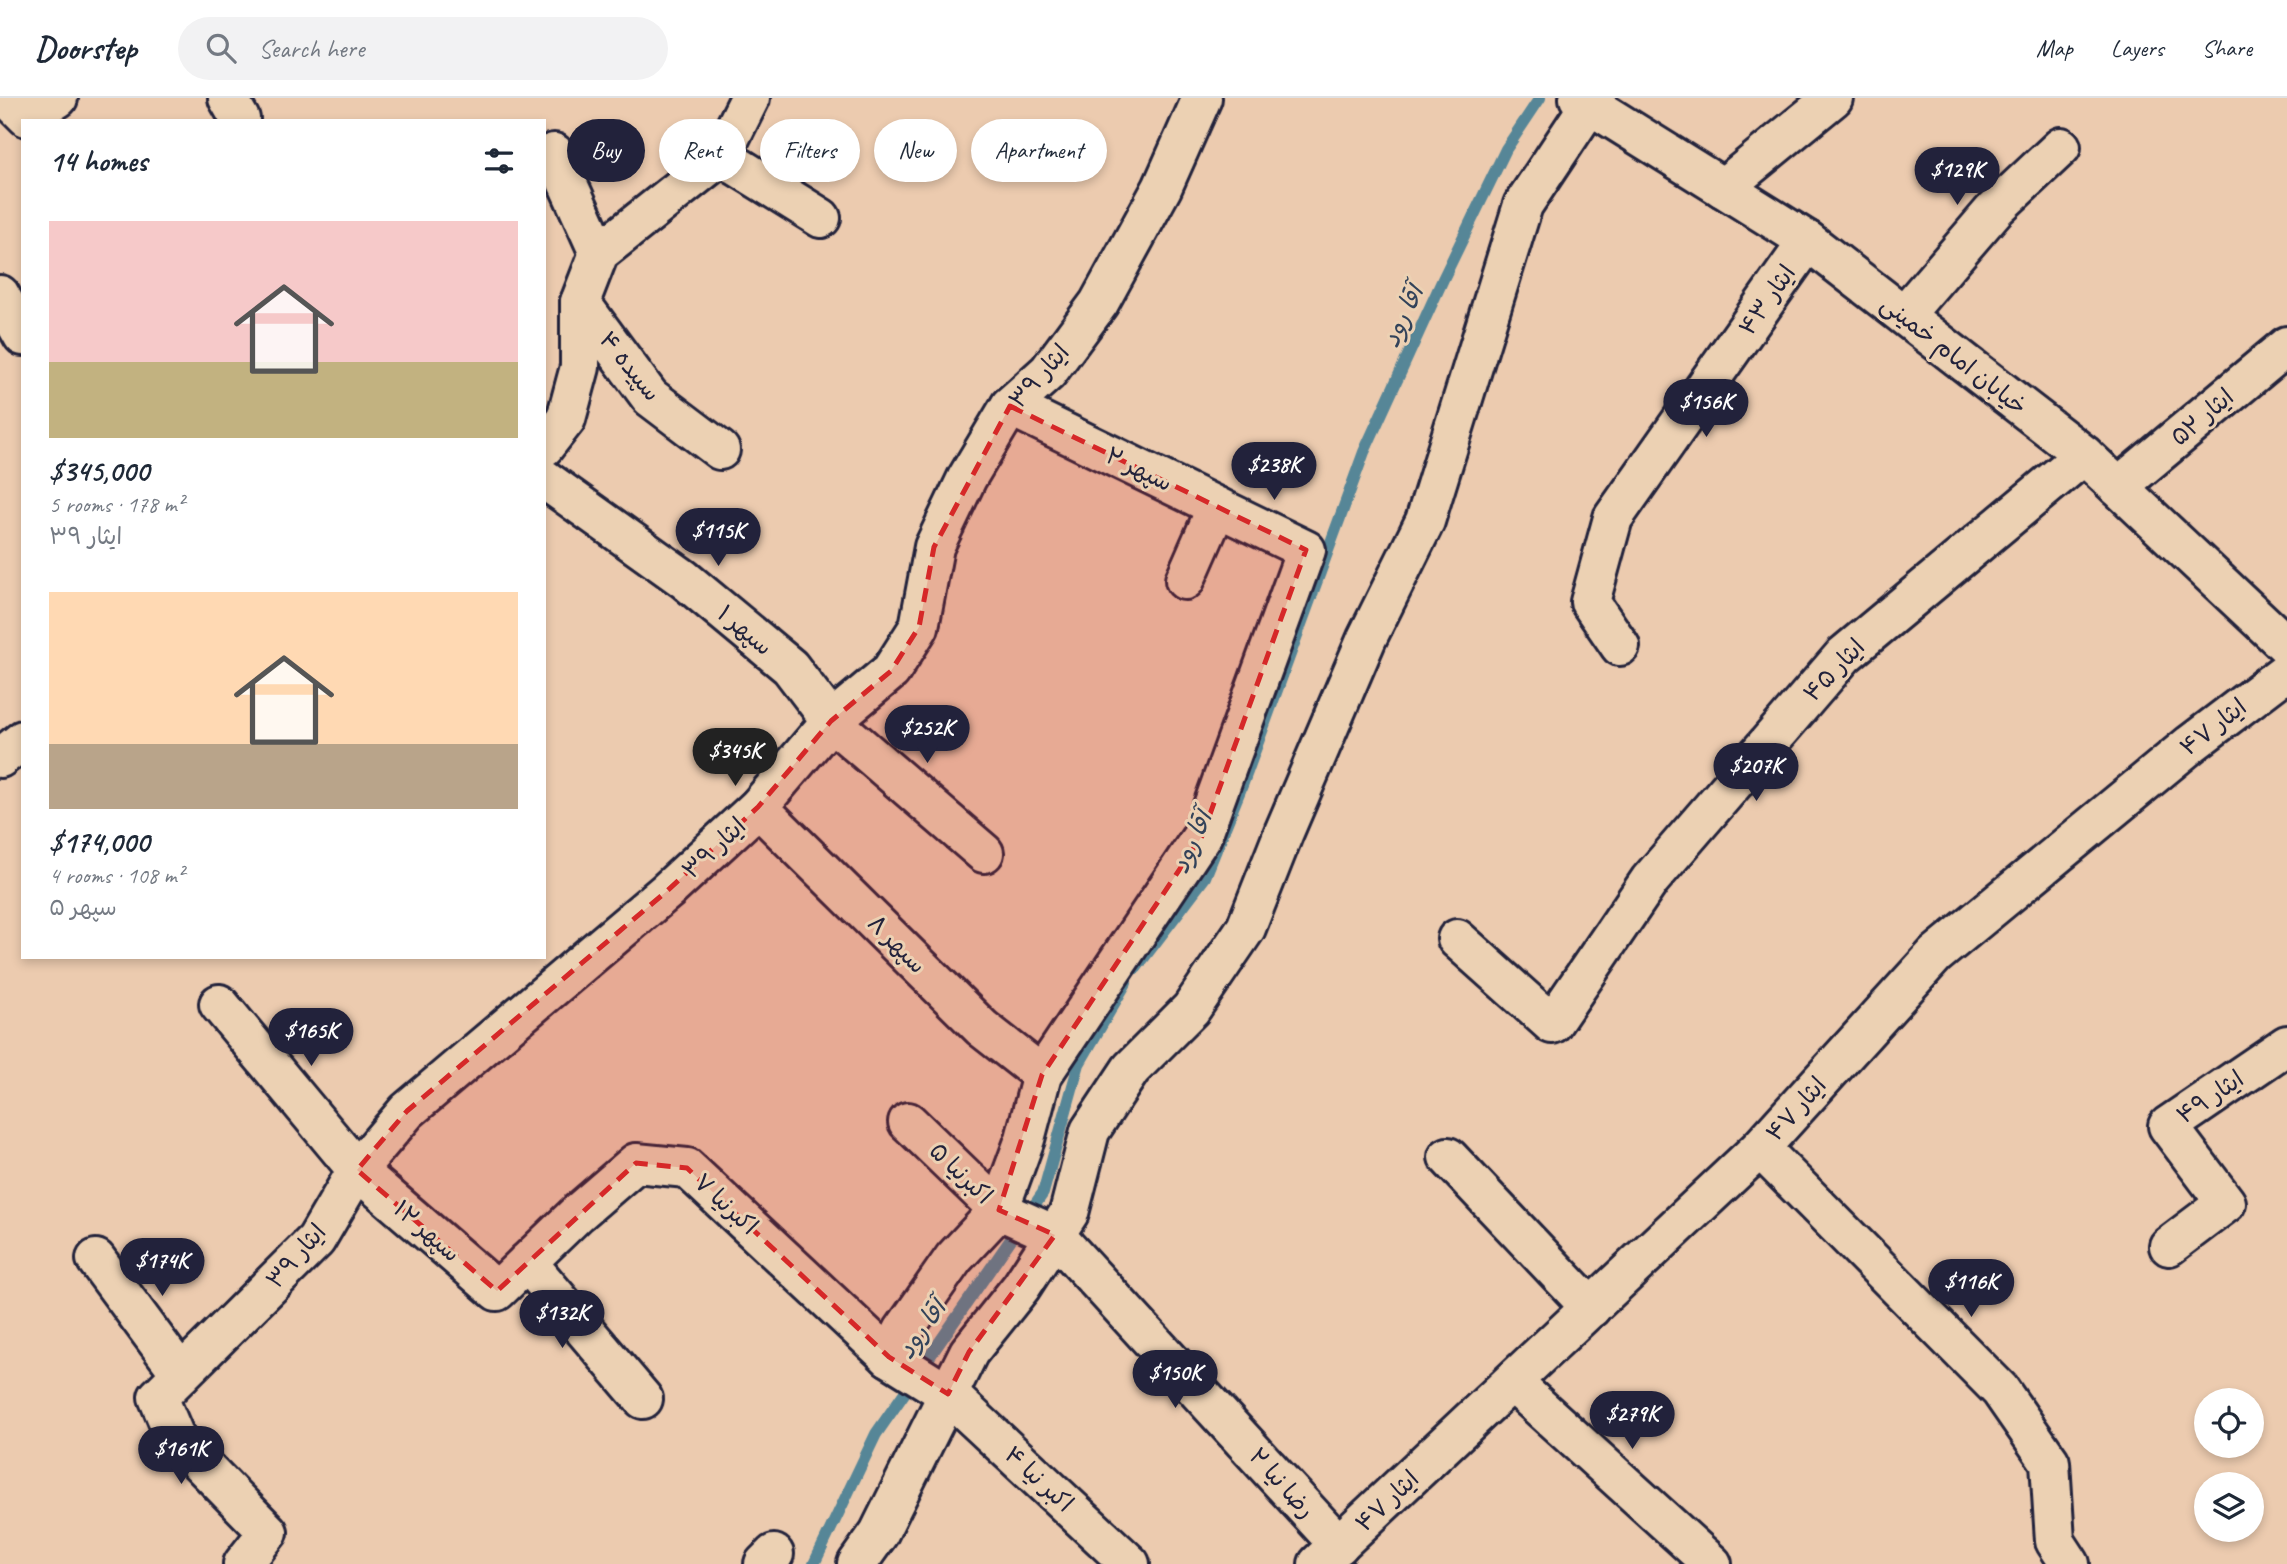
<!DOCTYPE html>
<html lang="en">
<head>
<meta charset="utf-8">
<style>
	:root { --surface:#fff; --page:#f2f2f3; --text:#1f2937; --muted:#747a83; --line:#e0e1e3; --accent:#22223b }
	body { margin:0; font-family:Caveat,"Playpen Sans Arabic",sans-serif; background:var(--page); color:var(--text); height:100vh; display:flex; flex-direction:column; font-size:26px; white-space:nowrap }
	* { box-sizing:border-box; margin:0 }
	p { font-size:23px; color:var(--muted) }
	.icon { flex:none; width:38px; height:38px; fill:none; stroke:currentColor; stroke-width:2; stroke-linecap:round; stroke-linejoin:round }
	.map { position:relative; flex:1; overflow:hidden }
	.panel { position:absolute; left:21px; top:21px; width:525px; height:840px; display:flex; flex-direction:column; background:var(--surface); border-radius:0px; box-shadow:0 4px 10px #0003 }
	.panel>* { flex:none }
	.guide { position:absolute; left:567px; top:21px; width:665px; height:63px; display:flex; gap:14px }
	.buttons { position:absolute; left:2194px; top:1290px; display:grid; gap:14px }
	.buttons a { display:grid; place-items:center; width:70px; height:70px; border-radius:50%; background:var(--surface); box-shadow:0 4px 10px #0003; font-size:35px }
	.price { position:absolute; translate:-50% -60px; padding:0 16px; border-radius:24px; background:var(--accent); color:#fff; font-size:23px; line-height:46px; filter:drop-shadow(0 2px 4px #0008) }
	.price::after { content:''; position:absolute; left:50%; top:42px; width:21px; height:16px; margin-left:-10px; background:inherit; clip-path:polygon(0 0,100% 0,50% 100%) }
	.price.selected { background:#222; color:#fff }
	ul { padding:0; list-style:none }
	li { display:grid; align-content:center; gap:14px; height:371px; padding:0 28px }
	li span { display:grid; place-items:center; height:217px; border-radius:0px; color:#555 }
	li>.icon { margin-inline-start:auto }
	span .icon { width:126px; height:126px; fill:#fffc; stroke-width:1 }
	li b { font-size:30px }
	h2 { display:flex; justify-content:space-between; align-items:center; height:84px; padding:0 28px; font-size:30px }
	.tag { padding:0 24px; border-radius:32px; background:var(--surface); box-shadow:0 4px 10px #0003; font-size:24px; line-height:63px }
	.tag.selected { background:var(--accent); color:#fff }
	header { display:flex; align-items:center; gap:42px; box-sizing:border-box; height:98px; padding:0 35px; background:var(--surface); border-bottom:2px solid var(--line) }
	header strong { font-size:33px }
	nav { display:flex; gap:38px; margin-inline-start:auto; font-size:24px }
	.search { width:490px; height:63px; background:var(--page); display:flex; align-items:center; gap:18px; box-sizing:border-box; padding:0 24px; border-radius:38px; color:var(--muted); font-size:26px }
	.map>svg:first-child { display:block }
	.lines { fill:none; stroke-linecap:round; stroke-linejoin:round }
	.stream { stroke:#568697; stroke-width:12 }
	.minor-casing { stroke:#22223b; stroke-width:44 }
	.major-casing { stroke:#22223b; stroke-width:44 }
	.minor { stroke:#ecd1b3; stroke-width:38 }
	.major { stroke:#ecd1b3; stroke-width:38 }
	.marked { fill:#d62828; fill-opacity:0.2; stroke:#d62828; stroke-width:5; stroke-dasharray:14 9; stroke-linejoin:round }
	.labels { text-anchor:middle; stroke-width:6; stroke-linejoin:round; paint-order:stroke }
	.street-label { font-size:24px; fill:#22223b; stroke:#ecd1b3 }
	.water-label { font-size:26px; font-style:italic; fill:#33435a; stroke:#ecd1b3 }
</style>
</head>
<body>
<header>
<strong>Doorstep</strong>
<div class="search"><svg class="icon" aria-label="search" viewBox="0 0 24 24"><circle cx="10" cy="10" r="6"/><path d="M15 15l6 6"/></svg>Search here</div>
<nav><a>Map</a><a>Layers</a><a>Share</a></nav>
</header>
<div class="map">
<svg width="2287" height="1466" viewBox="0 0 2287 1466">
	<rect width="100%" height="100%" fill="#eccbaf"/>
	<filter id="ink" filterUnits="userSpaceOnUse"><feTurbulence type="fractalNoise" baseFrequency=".0143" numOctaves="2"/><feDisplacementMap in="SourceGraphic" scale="14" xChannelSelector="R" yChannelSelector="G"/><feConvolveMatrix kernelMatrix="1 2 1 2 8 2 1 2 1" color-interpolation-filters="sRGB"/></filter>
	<g filter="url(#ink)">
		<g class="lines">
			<g class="stream">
				<polyline points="1136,870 1205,779 1243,685 1364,354 1444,179 1506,51 1540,0"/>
				<polyline points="814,1466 876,1336 1043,1095 1079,966 1126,885"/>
			</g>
			<g class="minor-casing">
				<g id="minor">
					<polyline points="8,0 27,19 58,0"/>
					<polyline points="228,0 240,21"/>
					<polyline points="721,58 821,120"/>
					<polyline points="544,59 554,55 599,155"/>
					<polyline points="1723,90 1833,0"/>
					<polyline points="0,197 23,238"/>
					<polyline points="580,204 650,299 720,352"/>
					<polyline points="1904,217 1995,111 2061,49"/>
					<polyline points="544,349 566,321 580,269 580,204 599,155 721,58 750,0"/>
					<polyline points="544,381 684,481 790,569 831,623 984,755"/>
					<polyline points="2118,389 2287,248"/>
					<polyline points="1185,482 1217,409"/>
					<polyline points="1620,548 1590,504 1613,420 1808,143"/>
					<polyline points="0,660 23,642"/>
					<polyline points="758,709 982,930 1042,977"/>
					<polyline points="1457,841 1552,926 1650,782 1844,557 2084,357"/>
					<polyline points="219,906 357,1072 497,1193 578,1115 636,1065 687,1070 889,1259 948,1296 1130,1466"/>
					<polyline points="908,1024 999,1112 1055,1137 1339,1447"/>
					<polyline points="1760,1050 2000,1292 2050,1364 2055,1443 2070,1466"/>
					<polyline points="1448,1059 1591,1210"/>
					<polyline points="2169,1148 2226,1105 2168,1028 2287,947"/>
					<polyline points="96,1161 181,1276"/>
					<polyline points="527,1164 643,1301"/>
					<polyline points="889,1259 903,1233 954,1160 999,1112 1025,1041 1042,977 1202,738 1306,452 1010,308"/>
					<polyline points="1513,1285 1712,1466"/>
					<polyline points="243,1466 268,1434 175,1339 158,1299 316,1142 357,1072 407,1013 667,793 758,709 831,623 891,573 919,529 934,449 967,380 1010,308 1048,274 1099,205 1162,90 1202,0"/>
					<polyline points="764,1466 774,1456"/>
					<polyline points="857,1466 879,1435 969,1254 1021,1189 1069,1115 1090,1033 1131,971 1191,911 1246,830 1284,734 1367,540 1425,423 1523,107 1590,6"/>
					<polyline points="1318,1466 1760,1050 1935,857 2191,646 2287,573"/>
				</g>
			</g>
			<g class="major-casing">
				<polyline id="major" points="1579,0 1808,143 2084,357 2287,548"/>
			</g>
			<use href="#minor" class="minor"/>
			<use href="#major" class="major"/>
		</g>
	</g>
	<path class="marked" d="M1010,308l296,144 -104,286 -160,239 -43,135 56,25 -86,117 -21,42 -59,-37 -202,-189 -51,-5 -139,128 -140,-121 50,-59 260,-220 91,-84 73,-86 60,-50 28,-44 15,-80z"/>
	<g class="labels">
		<g class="street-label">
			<text transform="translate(1767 202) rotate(-55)" y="8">ایثار ۴۳</text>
			<text transform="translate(1954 257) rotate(38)" y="8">خیابان امام خمینی</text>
			<text transform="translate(630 268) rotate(51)" y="8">سپیده ۴</text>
			<text transform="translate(1039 278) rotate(-48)" y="8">ایثار ۳۹</text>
			<text transform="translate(2202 319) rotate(-40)" y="8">ایثار ۵۲</text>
			<text transform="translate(1139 371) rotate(26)" y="8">سپهر ۲</text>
			<text transform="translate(745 532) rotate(40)" y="8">سپهر ۱</text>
			<text transform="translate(1834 572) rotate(-46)" y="8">ایثار ۴۵</text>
			<text transform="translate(2213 629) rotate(-38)" y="8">ایثار ۴۷</text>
			<text transform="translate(714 750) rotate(-43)" y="8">ایثار ۳۹</text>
			<text transform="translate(897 846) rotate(45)" y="8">سپهر ۸</text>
			<text transform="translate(2210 999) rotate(-34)" y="8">ایثار ۴۹</text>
			<text transform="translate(1796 1011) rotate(-48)" y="8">ایثار ۴۷</text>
			<text transform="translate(961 1075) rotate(44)" y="8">اکبرنیا ۵</text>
			<text transform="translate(726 1106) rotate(43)" y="8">اکبرنیا ۷</text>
			<text transform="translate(427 1133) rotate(41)" y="8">سپهر ۱۲</text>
			<text transform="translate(296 1158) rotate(-49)" y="8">ایثار ۳۹</text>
			<text transform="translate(1039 1381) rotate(43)" y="8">اکبر نیا ۴</text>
			<text transform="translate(1282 1385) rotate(48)" y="8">رضا نیا ۲</text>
			<text transform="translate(1387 1403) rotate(-43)" y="8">ایثار ۴۷</text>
		</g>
		<g class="water-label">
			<text transform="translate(1402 218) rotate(-65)" y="9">آقا رود</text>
			<text transform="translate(1191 744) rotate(-66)" y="9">آقا رود</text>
			<text transform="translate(921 1231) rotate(-55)" y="9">آقا رود</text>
		</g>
	</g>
</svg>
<div class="buttons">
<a><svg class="icon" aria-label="locate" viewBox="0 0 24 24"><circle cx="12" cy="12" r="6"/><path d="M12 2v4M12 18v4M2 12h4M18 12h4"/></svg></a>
<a><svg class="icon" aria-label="layers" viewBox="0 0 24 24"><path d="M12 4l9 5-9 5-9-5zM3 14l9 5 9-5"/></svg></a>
</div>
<b class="price" style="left:1957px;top:109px">$129K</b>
<b class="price" style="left:1706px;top:341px">$156K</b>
<b class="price" style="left:1274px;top:404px">$238K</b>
<b class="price" style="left:718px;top:470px">$115K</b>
<b class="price" style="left:927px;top:667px">$252K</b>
<b class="price selected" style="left:735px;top:690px">$345K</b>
<b class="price" style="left:1756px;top:705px">$207K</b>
<b class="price" style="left:311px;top:970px">$165K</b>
<b class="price" style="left:162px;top:1200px">$174K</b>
<b class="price" style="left:1971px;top:1221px">$116K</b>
<b class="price" style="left:562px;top:1252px">$132K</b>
<b class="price" style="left:1175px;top:1312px">$150K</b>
<b class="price" style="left:1632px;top:1353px">$279K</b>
<b class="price" style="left:181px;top:1388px">$161K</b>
<div class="guide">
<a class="tag selected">Buy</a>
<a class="tag">Rent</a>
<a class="tag">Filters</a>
<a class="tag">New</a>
<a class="tag">Apartment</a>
</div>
<section class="panel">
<h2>14 homes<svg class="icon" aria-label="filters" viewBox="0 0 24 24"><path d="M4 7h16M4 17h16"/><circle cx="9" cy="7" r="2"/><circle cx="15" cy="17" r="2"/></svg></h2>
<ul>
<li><span style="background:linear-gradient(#f6c9c9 65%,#c2b280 0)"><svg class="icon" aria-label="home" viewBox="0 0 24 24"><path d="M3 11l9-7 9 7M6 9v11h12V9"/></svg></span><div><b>$345,000</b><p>5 rooms · 178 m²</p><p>ایثار ۳۹</p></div></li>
<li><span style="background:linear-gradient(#ffd9b3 70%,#b9a48a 0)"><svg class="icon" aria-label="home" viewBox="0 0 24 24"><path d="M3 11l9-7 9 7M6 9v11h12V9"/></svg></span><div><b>$174,000</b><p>4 rooms · 108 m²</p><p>سپهر ۵</p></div></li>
</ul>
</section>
</div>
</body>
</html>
